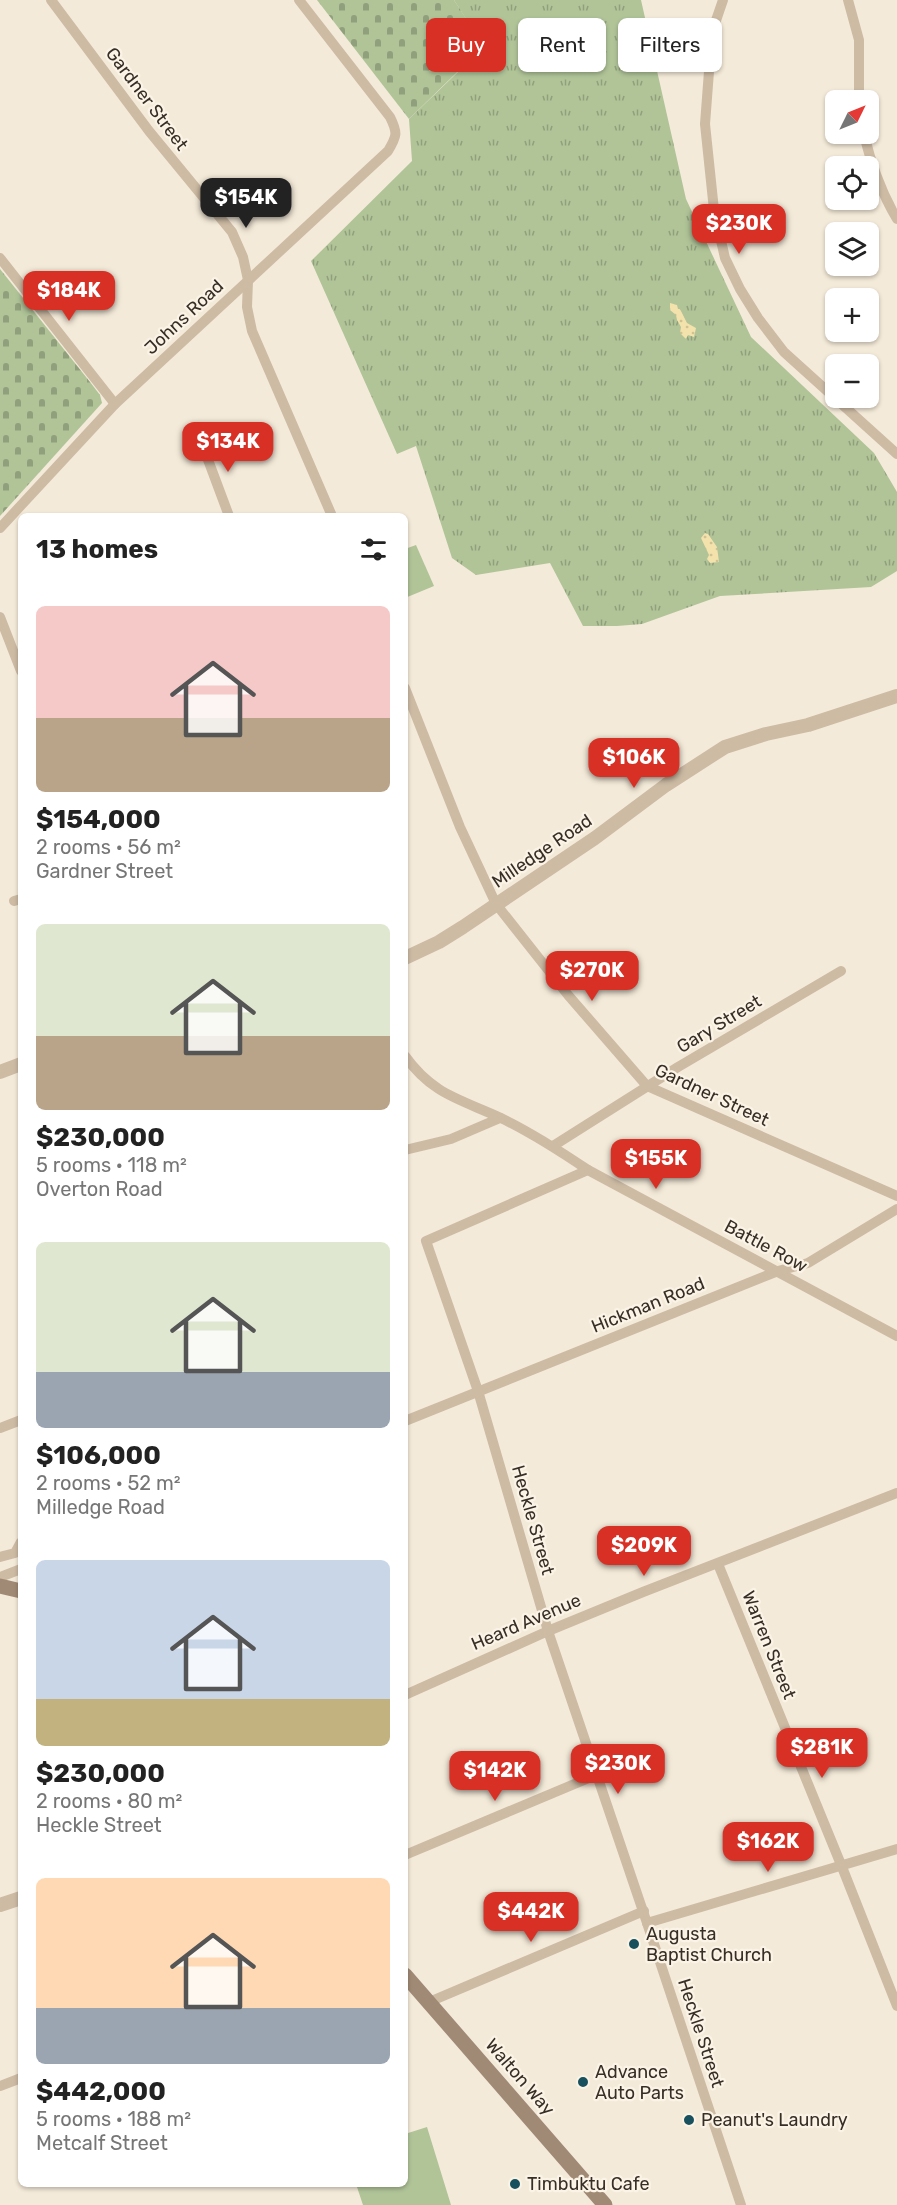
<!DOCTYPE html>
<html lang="en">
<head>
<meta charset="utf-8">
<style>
	:root { --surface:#fff; --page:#f6f6f6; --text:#222; --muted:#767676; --accent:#d93025 }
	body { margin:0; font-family:Rubik,sans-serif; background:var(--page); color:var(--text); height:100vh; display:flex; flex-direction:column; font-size:22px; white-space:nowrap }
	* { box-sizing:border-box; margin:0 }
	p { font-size:20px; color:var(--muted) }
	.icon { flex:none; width:33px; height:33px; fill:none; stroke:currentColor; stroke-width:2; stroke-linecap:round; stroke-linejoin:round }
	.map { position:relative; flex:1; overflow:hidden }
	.panel { position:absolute; left:18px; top:513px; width:390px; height:1674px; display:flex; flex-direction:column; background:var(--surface); border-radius:9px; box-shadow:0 2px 4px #0004 }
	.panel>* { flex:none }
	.banner { position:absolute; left:426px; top:18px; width:381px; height:54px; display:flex; gap:12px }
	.needle { width:39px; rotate:47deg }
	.controls { position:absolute; left:825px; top:90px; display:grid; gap:12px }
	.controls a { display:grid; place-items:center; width:54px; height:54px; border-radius:9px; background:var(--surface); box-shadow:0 2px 4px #0004; font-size:30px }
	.price { position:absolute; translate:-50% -51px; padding:0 14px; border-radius:12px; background:var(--accent); color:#fff; font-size:20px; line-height:39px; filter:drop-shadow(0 2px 3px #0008) }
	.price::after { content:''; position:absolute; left:50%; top:36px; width:18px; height:14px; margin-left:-9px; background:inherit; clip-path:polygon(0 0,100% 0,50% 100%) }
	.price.selected { background:#222; color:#fff }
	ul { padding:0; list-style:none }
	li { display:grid; align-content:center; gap:12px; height:318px; padding:0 18px }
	li span { display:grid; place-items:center; height:186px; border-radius:9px; color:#555 }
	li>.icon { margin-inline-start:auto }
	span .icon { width:108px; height:108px; fill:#fffc; stroke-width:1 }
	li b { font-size:26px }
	h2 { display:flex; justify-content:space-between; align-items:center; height:72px; padding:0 18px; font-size:26px }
	.pill { padding:0 21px; border-radius:9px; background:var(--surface); box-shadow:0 2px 4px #0004; font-size:21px; line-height:54px }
	.pill.selected { background:var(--accent); color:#fff }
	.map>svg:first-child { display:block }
	.grass { fill:url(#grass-tufts) }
	.sand { fill:url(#sand-dots) }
	.cemetery { fill:url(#cemetery-stones) }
	.garden { fill:#b0c498 }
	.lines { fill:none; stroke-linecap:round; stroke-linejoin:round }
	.minor { stroke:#cdbba4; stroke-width:10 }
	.tertiary { stroke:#cdbba4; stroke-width:14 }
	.secondary { stroke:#a18a75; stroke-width:15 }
	.poi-dot { fill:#18515d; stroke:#fbf4e6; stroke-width:2 }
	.labels { text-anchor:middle; stroke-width:4.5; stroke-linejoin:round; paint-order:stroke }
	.street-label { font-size:18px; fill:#372e26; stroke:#fbf4e6 }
	.poi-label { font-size:18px; fill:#372e26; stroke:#fbf4e6; text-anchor:start }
</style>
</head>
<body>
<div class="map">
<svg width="897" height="2205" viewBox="0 0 897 2205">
	<defs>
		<pattern id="grass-tufts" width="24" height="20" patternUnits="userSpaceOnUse" patternTransform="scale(1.5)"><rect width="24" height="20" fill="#b0c498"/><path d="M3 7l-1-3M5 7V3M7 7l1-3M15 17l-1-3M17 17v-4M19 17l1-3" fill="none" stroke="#90a07c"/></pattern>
		<pattern id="sand-dots" width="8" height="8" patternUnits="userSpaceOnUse" patternTransform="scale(1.5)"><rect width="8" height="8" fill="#f3e2ac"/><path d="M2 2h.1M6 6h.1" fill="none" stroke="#d1c294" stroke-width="1.8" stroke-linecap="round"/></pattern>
		<pattern id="cemetery-stones" width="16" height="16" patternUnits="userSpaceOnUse" patternTransform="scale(1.5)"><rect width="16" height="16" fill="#b0c498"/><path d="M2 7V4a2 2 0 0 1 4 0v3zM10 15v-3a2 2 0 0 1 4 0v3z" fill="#90a07c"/></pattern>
	</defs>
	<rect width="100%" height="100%" fill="#f4ead9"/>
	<polygon class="grass" points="454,0 641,0 686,199 751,337 874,453 897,492 897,571 871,587 720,596 642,624 617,626 583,626 550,563 476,575 452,558 416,446 397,454 311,261 412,161 409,119 484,47"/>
	<g class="sand">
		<polygon points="670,303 677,305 678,309 680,309 687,323 696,328 694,337 688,335 686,339 680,333 681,327 677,320 676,315 670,310"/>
		<polygon points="705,533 708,534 717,547 719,562 710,563 707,559 709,555 701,538"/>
	</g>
	<g class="cemetery">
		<polygon points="317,0 454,0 484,46 409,119"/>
		<polygon points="0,269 90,382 100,395 102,403 0,516"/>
	</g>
	<g class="garden">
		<polygon points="416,545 434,586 405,598 405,549"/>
		<polygon points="427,2127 451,2205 363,2205 356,2184 405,2184 405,2134"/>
	</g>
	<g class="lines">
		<g class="minor">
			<polyline points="51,0 149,131 232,232 243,257 248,280 247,307 252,331 332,516"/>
			<polyline points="723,0 712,32 705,124 714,210 725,258 740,289 758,318 784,352 897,454"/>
			<polyline points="848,0 859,40 859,100"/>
			<path d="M864,134c7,30 17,58 33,85"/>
			<polyline points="0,258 115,404"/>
			<polyline points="201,441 229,516"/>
			<path d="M0,528l115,-124 273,-253c9,-15 10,-18 2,-34l-91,-117"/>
			<polyline points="0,617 21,671"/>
			<polyline points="405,688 460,827 496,904 568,995 647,1086 897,1196"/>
			<polyline points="14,901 21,899"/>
			<path d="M405,1056c28,39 55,43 96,62 31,15 59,33 87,52l309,166"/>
			<polyline points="553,1146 678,1067 841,971"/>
			<polyline points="405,1150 451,1139 500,1118"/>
			<polyline points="588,1170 426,1241 478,1391 548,1631 647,1923 741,2205"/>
			<polyline points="405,1421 778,1271 808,1263 897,1209"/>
			<polyline points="0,1428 21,1420"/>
			<polyline points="0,1557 15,1553 21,1542"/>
			<polyline points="718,1564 842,1867 897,2006"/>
			<polyline points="0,1577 21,1569"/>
			<polyline points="405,1695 548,1631 643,1592 897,1493"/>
			<polyline points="405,1855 596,1775"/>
			<polyline points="647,1923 897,1849"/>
			<polyline points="429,2002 644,1911"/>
			<polyline points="0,2086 21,2078"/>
		</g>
		<g class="tertiary">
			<polyline points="405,958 439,942 463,927 595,838 666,785 725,747 766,734 808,725 897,696"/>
			<polyline points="0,1072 21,1064"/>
			<polyline points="0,1905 21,1898"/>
		</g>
		<g class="secondary">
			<polyline points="0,1586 21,1591"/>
			<polyline points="405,1975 605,2205"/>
		</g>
	</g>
	<g class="poi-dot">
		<circle cx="634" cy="1944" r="6"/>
		<circle cx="583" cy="2082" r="6"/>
		<circle cx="689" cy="2120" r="6"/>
		<circle cx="515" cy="2184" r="6"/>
	</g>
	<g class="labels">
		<g class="street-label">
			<text transform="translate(147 99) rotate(53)" y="6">Gardner Street</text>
			<text transform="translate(184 317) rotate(-43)" y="6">Johns Road</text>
			<text transform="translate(542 851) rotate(-34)" y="6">Milledge Road</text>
			<text transform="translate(719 1024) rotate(-31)" y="6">Gary Street</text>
			<text transform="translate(712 1095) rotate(25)" y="6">Gardner Street</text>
			<text transform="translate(766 1246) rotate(28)" y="6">Battle Row</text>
			<text transform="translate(648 1305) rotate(-22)" y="6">Hickman Road</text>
			<text transform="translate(533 1520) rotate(74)" y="6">Heckle Street</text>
			<text transform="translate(526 1622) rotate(-23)" y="6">Heard Avenue</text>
			<text transform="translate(769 1645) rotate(68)" y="6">Warren Street</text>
			<text transform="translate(701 2033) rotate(72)" y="6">Heckle Street</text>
			<text transform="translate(520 2077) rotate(49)" y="6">Walton Way</text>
		</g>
		<g class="poi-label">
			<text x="646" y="1940">Augusta<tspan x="646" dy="21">Baptist Church</tspan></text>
			<text x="595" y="2078">Advance<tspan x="595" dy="21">Auto Parts</tspan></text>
			<text x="701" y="2126">Peanut's Laundry</text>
			<text x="527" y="2190">Timbuktu Cafe</text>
		</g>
	</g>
</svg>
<div class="controls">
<a><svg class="needle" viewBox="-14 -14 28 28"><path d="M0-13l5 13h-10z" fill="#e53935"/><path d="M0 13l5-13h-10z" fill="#767676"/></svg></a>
<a><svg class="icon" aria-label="locate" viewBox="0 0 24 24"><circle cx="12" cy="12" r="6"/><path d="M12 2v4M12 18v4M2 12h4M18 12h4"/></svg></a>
<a><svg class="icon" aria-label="layers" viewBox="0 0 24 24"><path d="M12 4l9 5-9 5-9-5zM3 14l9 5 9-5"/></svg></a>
<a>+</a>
<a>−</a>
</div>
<b class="price selected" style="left:246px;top:229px">$154K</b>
<b class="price" style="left:739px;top:255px">$230K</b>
<b class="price" style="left:69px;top:322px">$184K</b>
<b class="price" style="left:228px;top:473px">$134K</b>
<b class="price" style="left:634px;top:789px">$106K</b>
<b class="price" style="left:592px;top:1002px">$270K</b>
<b class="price" style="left:656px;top:1190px">$155K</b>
<b class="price" style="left:644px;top:1577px">$209K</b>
<b class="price" style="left:822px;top:1779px">$281K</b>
<b class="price" style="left:618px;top:1795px">$230K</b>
<b class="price" style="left:495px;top:1802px">$142K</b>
<b class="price" style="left:768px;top:1873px">$162K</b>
<b class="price" style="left:531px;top:1943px">$442K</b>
<div class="banner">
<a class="pill selected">Buy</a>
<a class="pill">Rent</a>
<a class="pill">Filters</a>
</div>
<section class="panel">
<h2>13 homes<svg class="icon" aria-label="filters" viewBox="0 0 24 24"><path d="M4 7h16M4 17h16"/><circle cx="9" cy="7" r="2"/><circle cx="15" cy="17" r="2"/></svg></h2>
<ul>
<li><span style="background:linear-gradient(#f6c9c9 60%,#b9a48a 0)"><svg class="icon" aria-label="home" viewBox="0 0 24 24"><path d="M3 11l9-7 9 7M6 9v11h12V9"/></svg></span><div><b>$154,000</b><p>2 rooms · 56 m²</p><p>Gardner Street</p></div></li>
<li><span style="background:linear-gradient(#dfe7d0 60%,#b9a48a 0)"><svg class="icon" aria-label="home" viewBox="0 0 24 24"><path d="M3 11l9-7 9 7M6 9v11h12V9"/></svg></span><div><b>$230,000</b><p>5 rooms · 118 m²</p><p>Overton Road</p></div></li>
<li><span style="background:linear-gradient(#dfe7d0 70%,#9aa5b1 0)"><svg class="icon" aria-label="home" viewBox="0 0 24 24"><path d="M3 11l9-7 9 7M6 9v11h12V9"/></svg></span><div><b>$106,000</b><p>2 rooms · 52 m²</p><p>Milledge Road</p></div></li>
<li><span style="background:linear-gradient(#c9d6e8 75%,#c2b280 0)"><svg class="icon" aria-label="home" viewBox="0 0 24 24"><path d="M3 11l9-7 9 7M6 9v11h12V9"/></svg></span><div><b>$230,000</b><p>2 rooms · 80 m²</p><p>Heckle Street</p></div></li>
<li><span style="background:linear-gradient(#ffd9b3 70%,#9aa5b1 0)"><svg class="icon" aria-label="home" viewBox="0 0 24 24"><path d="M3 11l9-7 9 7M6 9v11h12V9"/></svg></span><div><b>$442,000</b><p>5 rooms · 188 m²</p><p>Metcalf Street</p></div></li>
</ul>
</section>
</div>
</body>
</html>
